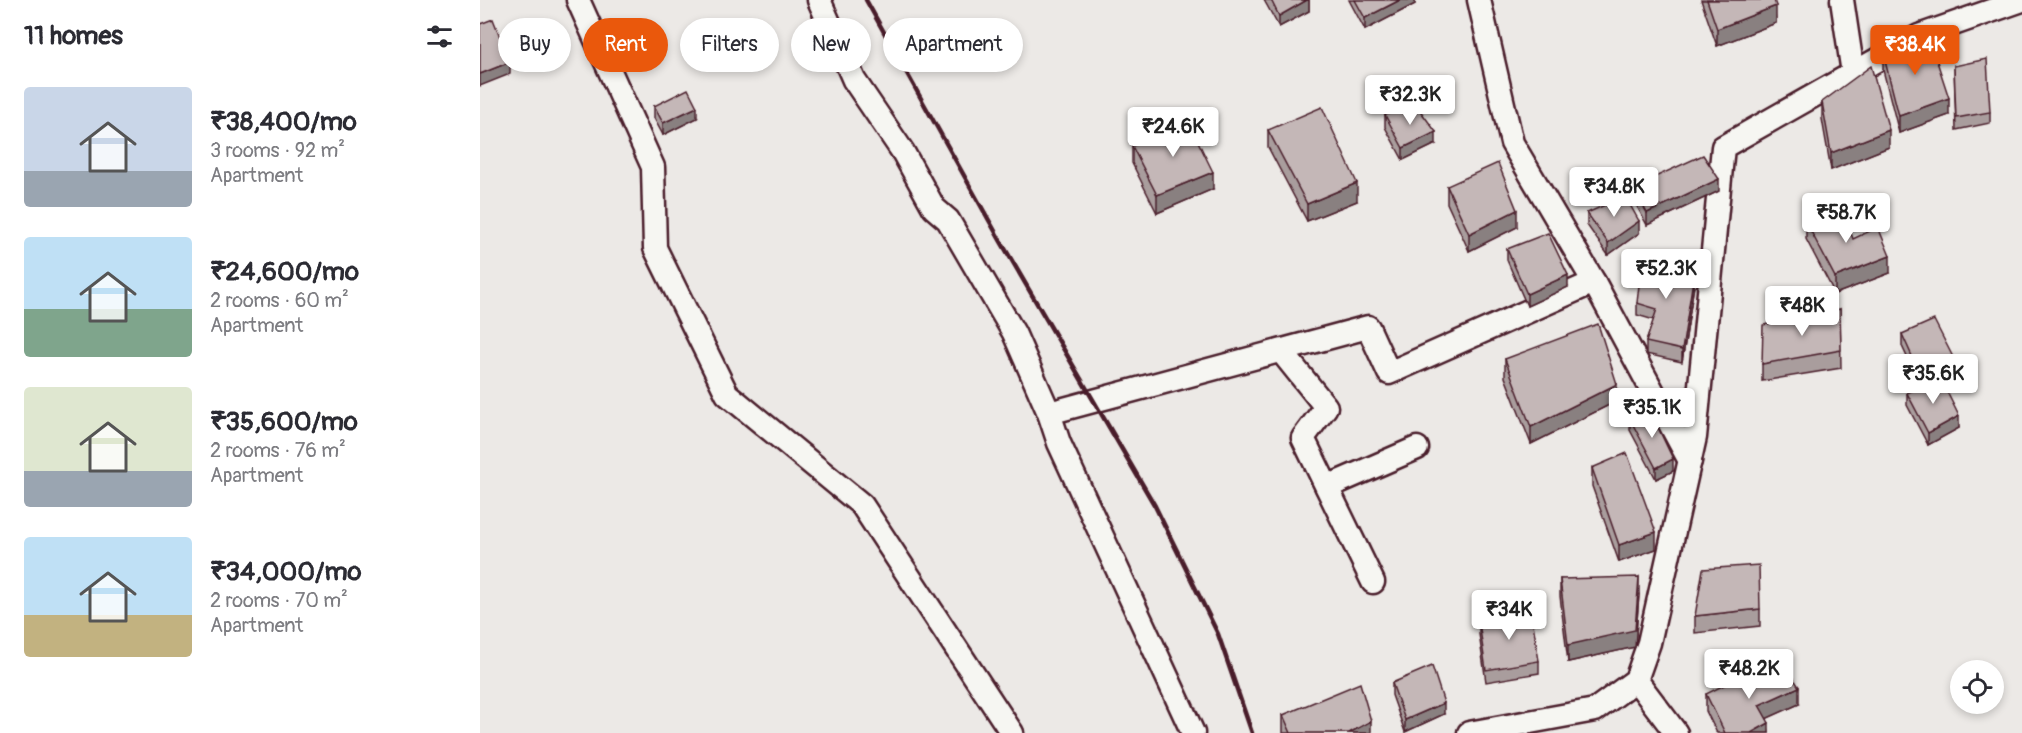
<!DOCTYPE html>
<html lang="en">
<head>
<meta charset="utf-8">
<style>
	:root { --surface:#fff; --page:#f2f2f3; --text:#2b2b33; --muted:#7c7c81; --accent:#ea580c }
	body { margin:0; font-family:Pangolin,sans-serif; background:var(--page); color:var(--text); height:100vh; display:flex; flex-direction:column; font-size:22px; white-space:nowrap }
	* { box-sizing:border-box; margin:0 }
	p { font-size:20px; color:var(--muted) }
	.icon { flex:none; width:33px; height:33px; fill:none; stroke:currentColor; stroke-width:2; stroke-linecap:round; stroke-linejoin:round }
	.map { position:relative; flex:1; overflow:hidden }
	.side { display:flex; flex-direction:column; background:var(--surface); width:480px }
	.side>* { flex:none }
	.guide { position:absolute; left:18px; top:18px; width:570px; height:54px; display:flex; gap:12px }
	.buttons { position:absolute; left:1470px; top:660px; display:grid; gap:12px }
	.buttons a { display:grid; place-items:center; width:54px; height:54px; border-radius:50%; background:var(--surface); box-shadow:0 3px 9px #0003; font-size:30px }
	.price { position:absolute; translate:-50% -51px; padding:0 14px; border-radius:6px; background:#fff; color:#222; font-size:20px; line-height:39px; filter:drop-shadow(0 2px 3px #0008) }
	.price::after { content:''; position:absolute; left:50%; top:36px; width:18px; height:14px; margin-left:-9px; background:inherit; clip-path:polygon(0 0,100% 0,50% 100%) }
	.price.on { background:var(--accent); color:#fff }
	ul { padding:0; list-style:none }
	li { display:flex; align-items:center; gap:18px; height:150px; padding:0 24px }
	li span { display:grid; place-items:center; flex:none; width:168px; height:120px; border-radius:6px; color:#555 }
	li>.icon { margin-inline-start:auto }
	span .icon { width:72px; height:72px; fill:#fffc; stroke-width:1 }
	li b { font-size:26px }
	h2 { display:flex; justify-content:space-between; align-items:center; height:72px; padding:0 24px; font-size:26px }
	.tag { padding:0 21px; border-radius:27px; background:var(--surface); box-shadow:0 3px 9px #0003; font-size:21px; line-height:54px }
	.tag.on { background:var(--accent); color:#fff }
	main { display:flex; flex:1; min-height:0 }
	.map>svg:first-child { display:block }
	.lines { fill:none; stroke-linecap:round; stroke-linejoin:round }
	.minor-casing { stroke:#4a1f2b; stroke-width:27 }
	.minor { stroke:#f6f6f2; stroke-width:22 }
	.rail { stroke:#4a1f2b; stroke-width:4.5 }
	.wall { fill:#a99d9d; stroke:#4a1f2b; stroke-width:1.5 }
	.shaded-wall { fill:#898080; stroke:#4a1f2b; stroke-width:1.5 }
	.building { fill:#c4b7b7; stroke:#4a1f2b; stroke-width:1.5 }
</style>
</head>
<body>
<main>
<section class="side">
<h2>11 homes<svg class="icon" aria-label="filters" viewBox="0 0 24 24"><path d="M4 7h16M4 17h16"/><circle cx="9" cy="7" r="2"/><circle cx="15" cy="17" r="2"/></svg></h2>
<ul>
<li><span style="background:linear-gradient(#c9d6e8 70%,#9aa5b1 0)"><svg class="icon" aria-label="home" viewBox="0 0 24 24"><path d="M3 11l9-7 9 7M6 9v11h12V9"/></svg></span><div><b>₹38,400/mo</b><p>3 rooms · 92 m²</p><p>Apartment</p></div></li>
<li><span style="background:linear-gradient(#bfe0f5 60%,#7fa58c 0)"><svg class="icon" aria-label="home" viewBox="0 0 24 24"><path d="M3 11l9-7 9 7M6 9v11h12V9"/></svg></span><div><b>₹24,600/mo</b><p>2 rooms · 60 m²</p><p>Apartment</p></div></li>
<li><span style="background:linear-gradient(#dfe7d0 70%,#9aa5b1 0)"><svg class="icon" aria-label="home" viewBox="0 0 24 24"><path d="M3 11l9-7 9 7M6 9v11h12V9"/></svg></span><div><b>₹35,600/mo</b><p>2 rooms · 76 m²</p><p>Apartment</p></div></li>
<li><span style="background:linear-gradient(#bfe0f5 65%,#c2b280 0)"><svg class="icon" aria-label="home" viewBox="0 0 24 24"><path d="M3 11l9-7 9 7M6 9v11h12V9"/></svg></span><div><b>₹34,000/mo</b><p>2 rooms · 70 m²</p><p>Apartment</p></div></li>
</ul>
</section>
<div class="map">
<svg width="1542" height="733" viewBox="0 0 1542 733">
	<rect width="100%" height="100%" fill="#ece9e6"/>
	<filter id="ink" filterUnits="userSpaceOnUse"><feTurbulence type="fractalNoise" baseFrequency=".0167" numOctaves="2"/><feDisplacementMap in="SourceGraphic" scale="12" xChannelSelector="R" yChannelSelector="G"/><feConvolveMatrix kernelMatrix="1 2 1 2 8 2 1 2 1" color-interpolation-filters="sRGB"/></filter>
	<g filter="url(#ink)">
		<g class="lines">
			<g class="minor-casing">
				<g id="minor">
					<polyline points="98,0 173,167 175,248 247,394 382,505 532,733"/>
					<polyline points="339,0 374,80 423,152 454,208 468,220 534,333 569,413 579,443 713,733"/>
					<polyline points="999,0 1032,143 1114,282 1210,461"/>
					<polyline points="1362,0 1373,73"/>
					<polyline points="801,351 846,407 823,438 893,582"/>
					<polyline points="569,413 888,327 909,373 1114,282"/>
					<polyline points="847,487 937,448"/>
					<polyline points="1156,680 1196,733"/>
					<polyline points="989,733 1115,710 1156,680 1169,643 1215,437 1243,147 1439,36 1542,0"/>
				</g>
			</g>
			<use href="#minor" class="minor"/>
			<polyline class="rail" points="386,0 520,240 675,506 738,634 772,733"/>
		</g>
		<g class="wall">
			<polygon points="784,0 829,0 829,11 799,27"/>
			<polygon points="869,0 935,0 935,4 885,30"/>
			<polygon points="1221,0 1294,0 1296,23 1237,46"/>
			<polygon points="1403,53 1469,115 1419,133 1403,70"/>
			<polygon points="1474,66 1510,112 1510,123 1476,130"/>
			<polygon points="1342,102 1409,147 1351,170 1342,119"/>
			<polygon points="174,106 217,118 183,135 174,118"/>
			<polygon points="905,115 956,144 923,160 905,127"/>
			<polygon points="788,130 877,201 827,221 788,147"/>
			<polygon points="652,146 733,189 677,213 652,163"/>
			<polygon points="967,186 1037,227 989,251 967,203"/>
			<polygon points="1153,187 1239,191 1167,225 1153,199"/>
			<polygon points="1107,213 1159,233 1128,255 1107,225"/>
			<polygon points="1326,222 1373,239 1410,273 1355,294 1326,239"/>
			<polygon points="1027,249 1088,287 1047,306 1027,260"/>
			<polygon points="1215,279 1202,362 1166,354 1166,342 1174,320 1157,315 1157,303"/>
			<polygon points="1360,309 1361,368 1282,381 1282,364"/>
			<polygon points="1422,334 1476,375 1461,380 1479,428 1448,445 1427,405 1427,393 1441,387 1422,346"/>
			<polygon points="1025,359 1137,401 1051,444 1025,377"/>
			<polygon points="1150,419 1193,471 1176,479 1150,430"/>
			<polygon points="1112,468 1176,549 1139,562 1112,486"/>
			<polygon points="1080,579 1159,594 1155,647 1088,662 1080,596"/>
			<polygon points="1280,609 1280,626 1215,633 1215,616"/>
			<polygon points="999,622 1059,661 1059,673 1006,682 999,634"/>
			<polygon points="912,683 964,714 925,732 912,695"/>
			<polygon points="1268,687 1319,704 1287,718 1289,733 1237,733 1226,711 1226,694"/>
			<polygon points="803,715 891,733 803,733"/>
		</g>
		<g class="shaded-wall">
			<polygon points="827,0 829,0 829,11 799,27 799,16"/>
			<polygon points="920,0 935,0 935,4 885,30 885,18"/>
			<polygon points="1296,6 1296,23 1237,46 1237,29"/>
			<polygon points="30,62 30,74 0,86 0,74"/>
			<polygon points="1469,98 1469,115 1419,133 1419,116"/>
			<polygon points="217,107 217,118 183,135 183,123"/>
			<polygon points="1409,130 1409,147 1351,170 1351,153"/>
			<polygon points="956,132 956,144 923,160 923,148"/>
			<polygon points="733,172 733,189 677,213 677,195"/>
			<polygon points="1239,179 1239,191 1167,225 1167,213"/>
			<polygon points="877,183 877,201 827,221 827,204"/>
			<polygon points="1037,210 1037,227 989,251 989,234"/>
			<polygon points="1159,221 1159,233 1128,255 1128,243"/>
			<polygon points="1410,256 1410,273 1355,294 1355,277"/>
			<polygon points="1215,267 1215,279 1202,362 1202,350"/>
			<polygon points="1088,275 1088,287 1047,306 1047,294"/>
			<polygon points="1476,363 1476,375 1441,388 1441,376"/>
			<polygon points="1137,384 1137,401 1051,444 1051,427"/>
			<polygon points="1479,416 1479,428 1448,445 1448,433"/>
			<polygon points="1193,459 1193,471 1176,479 1176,468"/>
			<polygon points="1176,532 1176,549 1139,562 1139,545"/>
			<polygon points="1159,577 1159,594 1155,647 1088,662 1088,645"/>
			<polygon points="1319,687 1319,704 1279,722 1279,705"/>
			<polygon points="964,703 964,714 925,732 925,720"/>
			<polygon points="891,721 891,733 869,733"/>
			<polygon points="1289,723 1289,733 1271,733"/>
		</g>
		<g class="building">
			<polygon points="791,0 827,0 799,16"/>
			<polygon points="875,0 920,0 885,18"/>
			<polygon points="1227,0 1294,0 1296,6 1237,29"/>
			<polygon points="13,19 30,62 0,74 0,24"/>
			<polygon points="1449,37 1469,98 1419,116 1403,53"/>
			<polygon points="1507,59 1510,112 1476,118 1474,66"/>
			<polygon points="1391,66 1409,130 1351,153 1342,102"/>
			<polygon points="208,89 217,107 183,123 174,106"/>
			<polygon points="936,105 956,132 923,148 905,115"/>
			<polygon points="842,107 877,183 827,204 788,130"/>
			<polygon points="708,121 733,172 677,195 652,146"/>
			<polygon points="1223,155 1239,179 1167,213 1153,187"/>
			<polygon points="1018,163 1037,210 989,234 967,186"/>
			<polygon points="1145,196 1159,221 1128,243 1107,213"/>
			<polygon points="1362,208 1373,239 1398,227 1410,256 1355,277 1326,222"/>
			<polygon points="1068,233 1088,275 1047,294 1027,249"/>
			<polygon points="1162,258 1215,267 1202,350 1166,342 1177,309 1157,303"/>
			<polygon points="1360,309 1361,350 1282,364 1283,325"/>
			<polygon points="1454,320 1476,363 1441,376 1422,334"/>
			<polygon points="1118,324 1137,384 1051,427 1025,359"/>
			<polygon points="1460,378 1479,416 1448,433 1427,393"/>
			<polygon points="1170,411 1193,459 1176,468 1150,419"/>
			<polygon points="1147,453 1176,532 1139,545 1112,468"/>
			<polygon points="1279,565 1280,609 1215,616 1223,569"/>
			<polygon points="1159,577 1155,630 1088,645 1080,579"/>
			<polygon points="1051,611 1059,661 1006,670 999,622"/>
			<polygon points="1304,663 1319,687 1279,705 1289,723 1271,733 1245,733 1226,694 1264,675 1268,687"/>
			<polygon points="952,666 964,703 925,720 912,683"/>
			<polygon points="880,683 891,721 869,733 811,733 803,715"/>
		</g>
	</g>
</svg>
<div class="buttons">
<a><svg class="icon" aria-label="locate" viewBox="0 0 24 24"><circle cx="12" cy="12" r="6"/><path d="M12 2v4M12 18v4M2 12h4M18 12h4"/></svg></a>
</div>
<b class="price on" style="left:1435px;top:76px">₹38.4K</b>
<b class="price" style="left:930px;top:126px">₹32.3K</b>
<b class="price" style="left:693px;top:158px">₹24.6K</b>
<b class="price" style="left:1134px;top:218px">₹34.8K</b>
<b class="price" style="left:1366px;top:244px">₹58.7K</b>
<b class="price" style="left:1186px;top:300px">₹52.3K</b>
<b class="price" style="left:1322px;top:337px">₹48K</b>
<b class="price" style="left:1453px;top:405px">₹35.6K</b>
<b class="price" style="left:1172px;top:439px">₹35.1K</b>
<b class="price" style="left:1029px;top:641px">₹34K</b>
<b class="price" style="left:1269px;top:700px">₹48.2K</b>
<div class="guide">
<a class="tag">Buy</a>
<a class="tag on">Rent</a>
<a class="tag">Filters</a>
<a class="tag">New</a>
<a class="tag">Apartment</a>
</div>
</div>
</main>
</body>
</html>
